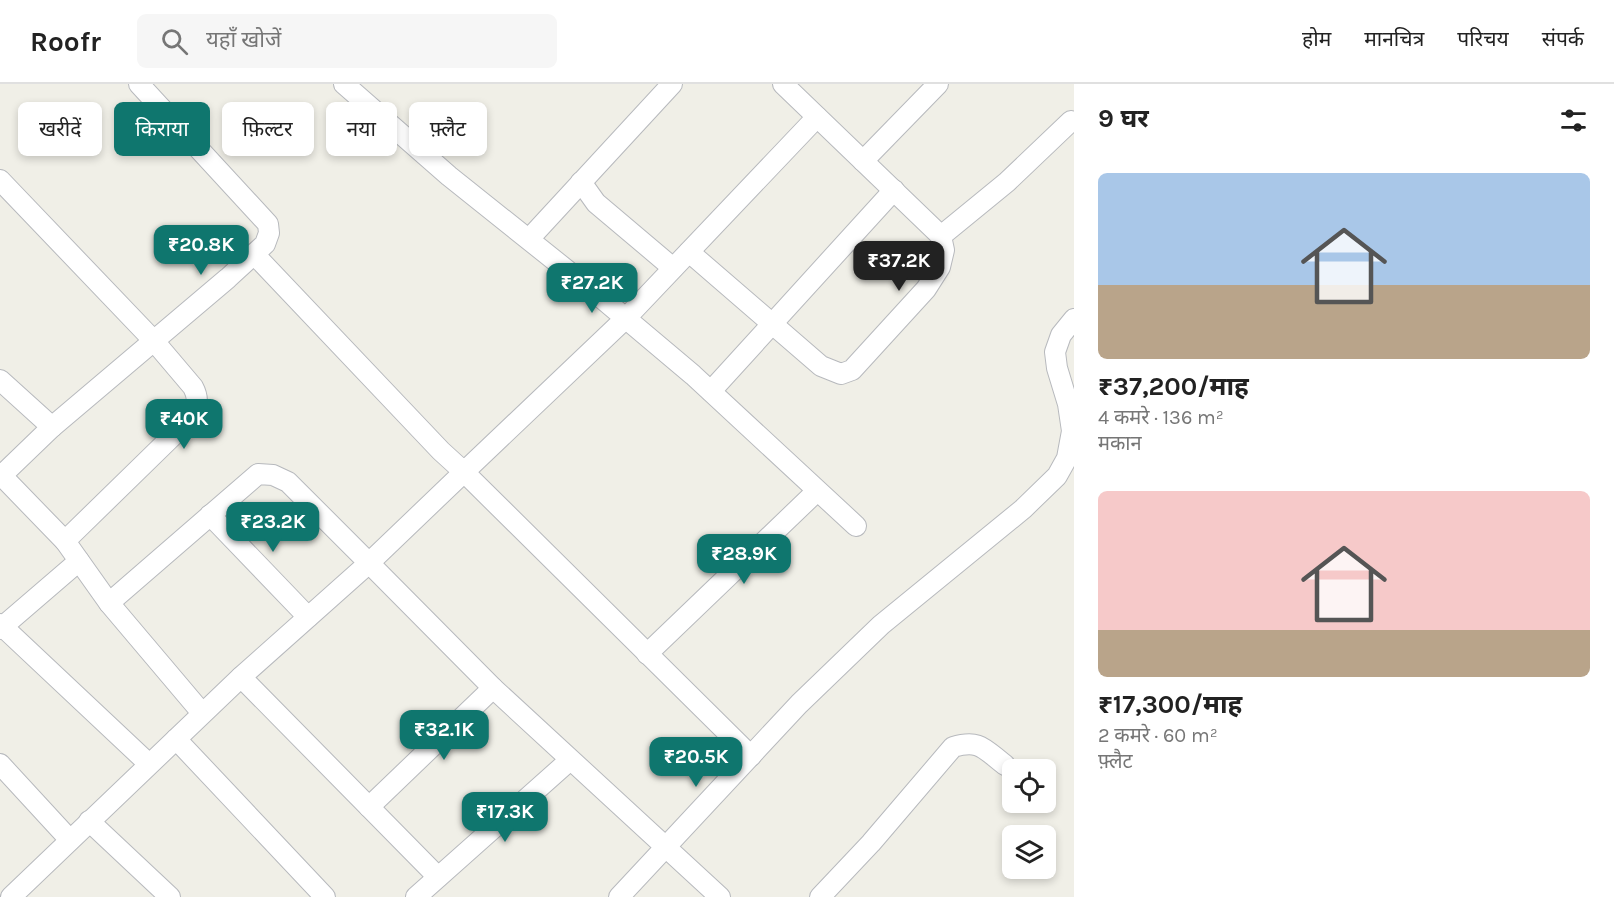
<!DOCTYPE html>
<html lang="hi">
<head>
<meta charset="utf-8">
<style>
	:root { --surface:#fff; --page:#f6f6f6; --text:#222; --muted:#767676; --line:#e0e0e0; --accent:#0f766e }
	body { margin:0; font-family:Karla,"Noto Sans Devanagari",sans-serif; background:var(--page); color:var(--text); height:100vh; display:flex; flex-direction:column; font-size:22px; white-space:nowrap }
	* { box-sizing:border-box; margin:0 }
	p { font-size:20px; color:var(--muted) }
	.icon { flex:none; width:33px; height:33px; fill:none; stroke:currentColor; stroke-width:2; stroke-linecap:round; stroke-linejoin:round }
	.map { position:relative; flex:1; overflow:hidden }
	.side { display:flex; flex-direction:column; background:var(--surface); width:540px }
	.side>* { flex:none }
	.hud { position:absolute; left:18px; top:18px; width:570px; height:54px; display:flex; gap:12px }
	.controls { position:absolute; left:1002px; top:675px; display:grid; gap:12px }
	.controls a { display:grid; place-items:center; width:54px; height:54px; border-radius:9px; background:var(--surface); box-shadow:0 3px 9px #0003; font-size:30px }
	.price { position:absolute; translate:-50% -51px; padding:0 14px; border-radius:12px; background:var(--accent); color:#fff; font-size:20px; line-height:39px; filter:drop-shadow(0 2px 3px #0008) }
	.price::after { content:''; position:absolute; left:50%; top:36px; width:18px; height:14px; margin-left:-9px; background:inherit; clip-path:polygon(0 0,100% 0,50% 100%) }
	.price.active { background:#222; color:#fff }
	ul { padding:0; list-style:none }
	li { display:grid; align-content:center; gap:12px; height:318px; padding:0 24px }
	li span { display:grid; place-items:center; height:186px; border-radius:9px; color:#555 }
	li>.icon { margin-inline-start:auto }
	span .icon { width:108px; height:108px; fill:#fffc; stroke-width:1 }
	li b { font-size:26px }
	h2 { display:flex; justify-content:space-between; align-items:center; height:72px; padding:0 24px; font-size:26px }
	.tag { padding:0 21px; border-radius:9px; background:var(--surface); box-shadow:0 3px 9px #0003; font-size:21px; line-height:54px }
	.tag.active { background:var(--accent); color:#fff }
	header { display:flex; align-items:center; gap:36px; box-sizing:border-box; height:84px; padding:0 30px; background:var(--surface); border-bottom:2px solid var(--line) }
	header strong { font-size:28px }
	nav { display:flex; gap:33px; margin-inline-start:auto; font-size:21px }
	.search { width:420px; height:54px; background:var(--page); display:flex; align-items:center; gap:15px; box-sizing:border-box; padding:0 21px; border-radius:9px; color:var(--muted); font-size:22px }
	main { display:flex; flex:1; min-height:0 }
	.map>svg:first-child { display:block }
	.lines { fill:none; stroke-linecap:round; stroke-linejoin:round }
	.minor-casing { stroke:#b7b9bd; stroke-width:22 }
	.minor { stroke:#fff; stroke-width:20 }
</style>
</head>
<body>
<header>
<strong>Roofr</strong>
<div class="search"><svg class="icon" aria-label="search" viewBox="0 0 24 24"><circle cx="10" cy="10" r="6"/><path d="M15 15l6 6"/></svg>यहाँ खोजें</div>
<nav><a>होम</a><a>मानचित्र</a><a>परिचय</a><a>संपर्क</a></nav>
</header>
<main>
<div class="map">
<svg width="1074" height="813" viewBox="0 0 1074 813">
	<rect width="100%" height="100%" fill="#f0efe7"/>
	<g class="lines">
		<g class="minor-casing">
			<g id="minor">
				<polyline points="344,0 449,92 598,211 693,291 856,442"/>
				<polyline points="863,77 938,0"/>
				<path d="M0,96l154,161 39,46c7,13 4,21 -4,33l-124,121"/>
				<polyline points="581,98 596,119 673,184"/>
				<polyline points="941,152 1007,98 1071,37"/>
				<polyline points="529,155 672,0"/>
				<polyline points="689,168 821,282 841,290 852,286 926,205 940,183 944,166 941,152 783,0"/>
				<polyline points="254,170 441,367 464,388 626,234 817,33"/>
				<polyline points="0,296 52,343 228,194 265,160 269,149 268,140 139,0"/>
				<polyline points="711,307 894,106"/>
				<polyline points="0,390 65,457 109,519 202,629"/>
				<polyline points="0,393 52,343"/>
				<polyline points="210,431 308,533"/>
				<polyline points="0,540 149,680"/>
				<polyline points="0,545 79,477"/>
				<polyline points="647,570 817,407"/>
				<polyline points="241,593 438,793"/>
				<polyline points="176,655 325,813"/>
				<polyline points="0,680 70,756"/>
				<polyline points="369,723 493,604"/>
				<polyline points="89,737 170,813"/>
				<polyline points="11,813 241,593 369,479 288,398 273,391 258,390 109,519"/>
				<polyline points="416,813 570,676"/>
				<polyline points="619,813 799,620 881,541 1023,425 1057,392 1067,374 1072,347 1068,320 1057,284 1055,268 1061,251 1074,235"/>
				<polyline points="720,813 493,604 369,479 464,388 751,672"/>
				<path d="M820,813l51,-54 82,-96c27,-8 31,2 52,18"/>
			</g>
		</g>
		<use href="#minor" class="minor"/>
	</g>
</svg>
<div class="controls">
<a><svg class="icon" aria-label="locate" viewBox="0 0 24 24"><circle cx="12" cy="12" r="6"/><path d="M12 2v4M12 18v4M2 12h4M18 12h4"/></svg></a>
<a><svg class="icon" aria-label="layers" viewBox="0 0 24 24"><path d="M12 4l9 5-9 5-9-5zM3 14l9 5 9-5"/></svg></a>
</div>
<b class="price" style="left:201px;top:192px">₹20.8K</b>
<b class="price active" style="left:899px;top:208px">₹37.2K</b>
<b class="price" style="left:592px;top:230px">₹27.2K</b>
<b class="price" style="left:184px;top:366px">₹40K</b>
<b class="price" style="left:273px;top:469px">₹23.2K</b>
<b class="price" style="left:744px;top:501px">₹28.9K</b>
<b class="price" style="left:444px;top:677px">₹32.1K</b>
<b class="price" style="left:696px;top:704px">₹20.5K</b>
<b class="price" style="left:505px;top:759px">₹17.3K</b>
<div class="hud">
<a class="tag">खरीदें</a>
<a class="tag active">किराया</a>
<a class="tag">फ़िल्टर</a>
<a class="tag">नया</a>
<a class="tag">फ़्लैट</a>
</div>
</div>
<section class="side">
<h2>9 घर<svg class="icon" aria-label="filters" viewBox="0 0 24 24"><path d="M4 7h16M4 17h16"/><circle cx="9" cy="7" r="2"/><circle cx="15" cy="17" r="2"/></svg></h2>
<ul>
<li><span style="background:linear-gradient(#a9c7e8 60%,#b9a48a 0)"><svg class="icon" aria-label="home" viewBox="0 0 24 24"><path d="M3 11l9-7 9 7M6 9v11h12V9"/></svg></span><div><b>₹37,200/माह</b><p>4 कमरे · 136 m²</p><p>मकान</p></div></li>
<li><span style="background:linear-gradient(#f6c9c9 75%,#b9a48a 0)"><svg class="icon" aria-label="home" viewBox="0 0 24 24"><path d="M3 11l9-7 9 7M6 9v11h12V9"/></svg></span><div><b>₹17,300/माह</b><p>2 कमरे · 60 m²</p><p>फ़्लैट</p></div></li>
</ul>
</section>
</main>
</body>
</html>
